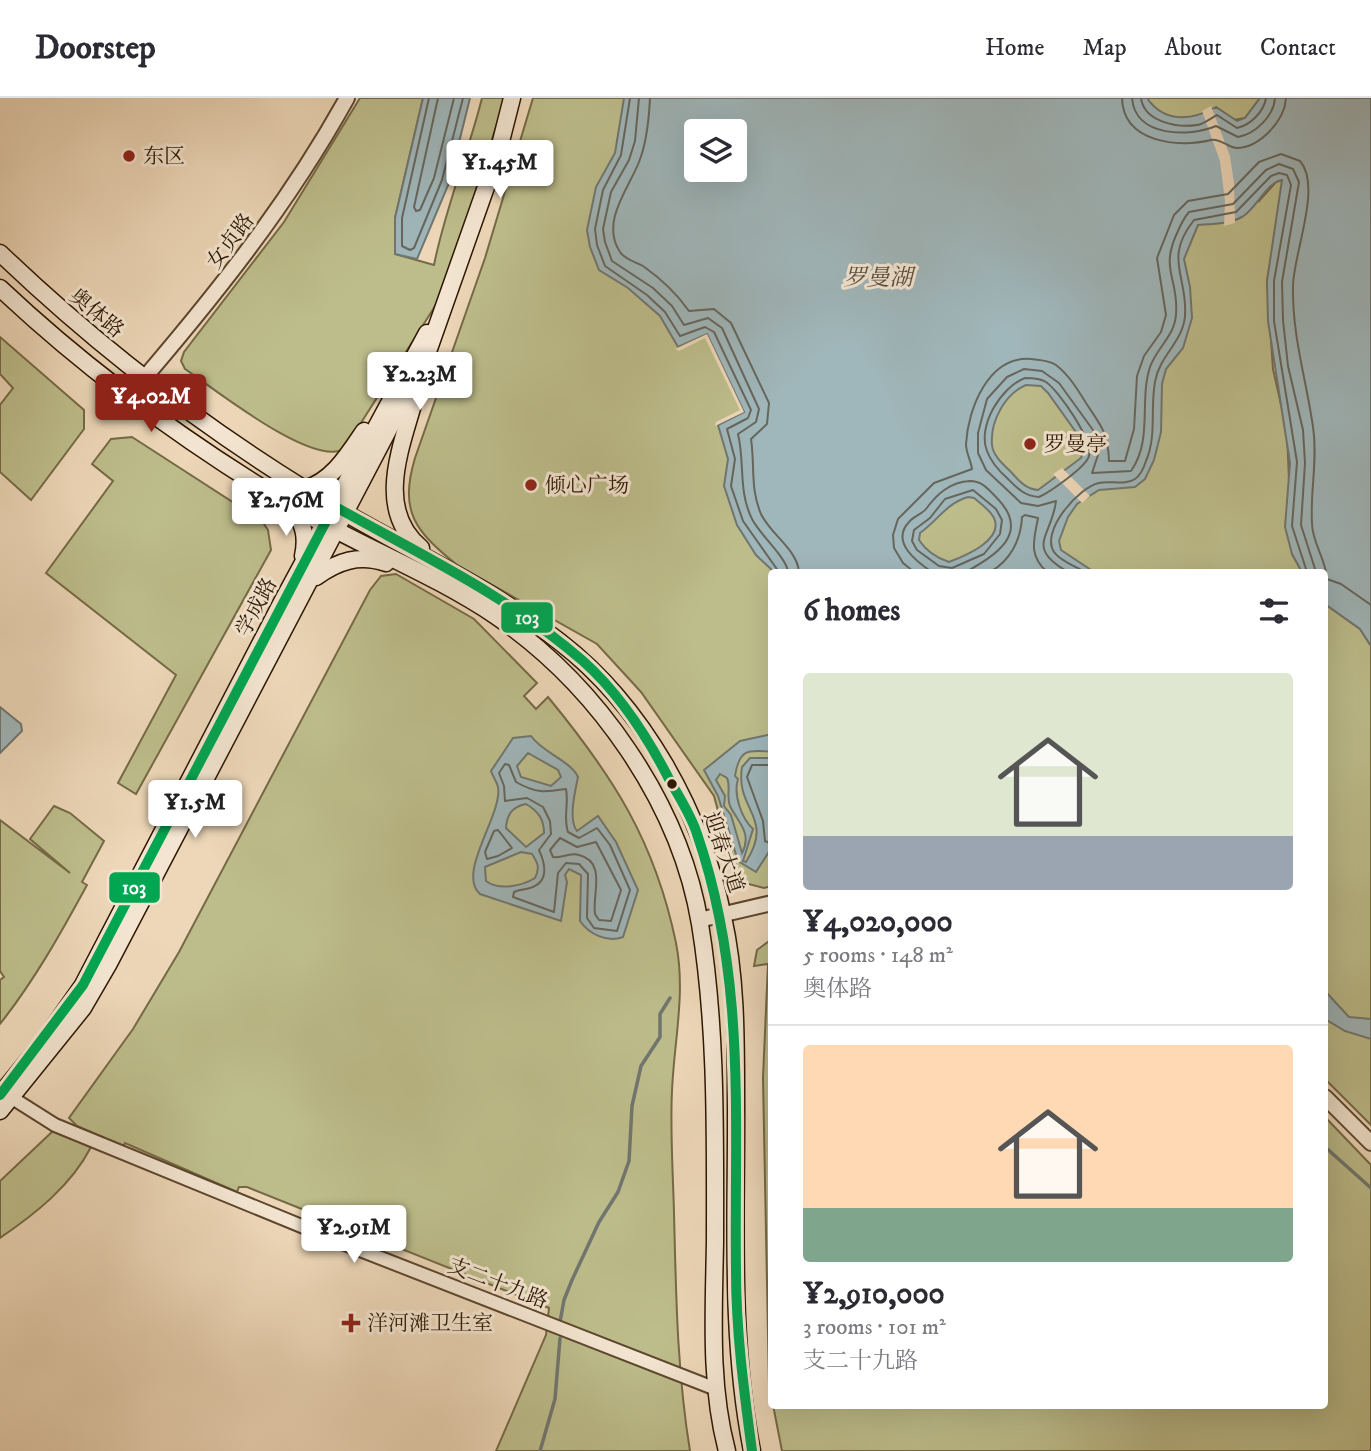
<!DOCTYPE html>
<html lang="en">
<head>
<meta charset="utf-8">
<style>
	:root { --surface:#fff; --page:#f7f7f7; --text:#2b2b33; --muted:#7c7c81; --line:#e1e1e2; --accent:#8f2418 }
	body { margin:0; font-family:"IM FELL DW Pica","Noto Serif SC",serif; background:var(--page); color:var(--text); height:100vh; display:flex; flex-direction:column; font-size:26px; white-space:nowrap }
	* { box-sizing:border-box; margin:0 }
	p { font-size:23px; color:var(--muted) }
	.icon { flex:none; width:38px; height:38px; fill:none; stroke:currentColor; stroke-width:2; stroke-linecap:round; stroke-linejoin:round }
	.map { position:relative; flex:1; overflow:hidden }
	.details { position:absolute; left:768px; top:471px; width:560px; height:840px; display:flex; flex-direction:column; background:var(--surface); border-radius:7px; box-shadow:0 7px 28px #0002 }
	.details>* { flex:none }
	.controls { position:absolute; left:684px; top:21px; display:grid; gap:14px }
	.controls a { display:grid; place-items:center; width:63px; height:63px; border-radius:7px; background:var(--surface); box-shadow:0 7px 28px #0002; font-size:35px }
	.price { position:absolute; translate:-50% -60px; padding:0 16px; border-radius:7px; background:#fff; color:#222; font-size:23px; line-height:46px; filter:drop-shadow(0 2px 4px #0008) }
	.price::after { content:''; position:absolute; left:50%; top:42px; width:21px; height:16px; margin-left:-10px; background:inherit; clip-path:polygon(0 0,100% 0,50% 100%) }
	.price.selected { background:var(--accent); color:#fff }
	ul { padding:0; list-style:none }
	li { display:grid; align-content:center; gap:14px; height:371px; padding:0 35px }
	li+li { border-top:2px solid var(--line) }
	li span { display:grid; place-items:center; height:217px; border-radius:7px; color:#555 }
	li>.icon { margin-inline-start:auto }
	span .icon { width:126px; height:126px; fill:#fffc; stroke-width:1 }
	li b { font-size:30px }
	h2 { display:flex; justify-content:space-between; align-items:center; height:84px; padding:0 35px; font-size:30px }
	header { display:flex; align-items:center; gap:42px; box-sizing:border-box; height:98px; padding:0 35px; background:var(--surface); border-bottom:2px solid var(--line) }
	header strong { font-size:33px }
	nav { display:flex; gap:38px; margin-inline-start:auto; font-size:24px }
	.map>svg:first-child { display:block }
	.green { fill:#bdbd8b; stroke:#756a46; stroke-width:2; fill-rule:evenodd }
	.water { fill:#9fb6ba; stroke:#717670; stroke-width:2; fill-rule:evenodd }
	.pier { fill:#edd7b8 }
	.lines { fill:none; stroke-linecap:round; stroke-linejoin:round }
	.shore { stroke:#66665d; stroke-width:2 }
	.stream { stroke:#717670; stroke-width:3.5 }
	.minor-casing { stroke:#5d462e; stroke-width:16 }
	.tertiary-casing { stroke:#5d462e; stroke-width:18 }
	.secondary-casing { stroke:#2d1600; stroke-width:19 }
	.minor { stroke:#f3e5d1; stroke-width:12 }
	.tertiary { stroke:#f3e5d1; stroke-width:14 }
	.secondary { stroke:#f3e5d1; stroke-width:16 }
	.bus-1-casing { stroke:#f3e5d1; stroke-width:16 }
	.bus-1 { stroke:#00a651; stroke-width:10 }
	.poi-dot { fill:#8f2418; stroke:#f3e5d1; stroke-width:2.5 }
	.bus-dot { fill:#2d1600; stroke:#f3e5d1; stroke-width:2.5 }
	.labels { text-anchor:middle; stroke-width:6; stroke-linejoin:round; paint-order:stroke }
	.poi-label { font-size:21px; fill:#2d1600; stroke:#f3e5d1; text-anchor:start }
	.street-label { font-size:21px; fill:#2d1600; stroke:#f3e5d1 }
	.water-label { font-size:23px; font-style:italic; fill:#554e41; stroke:#f3e5d1 }
	.line-badge { stroke:#f3e5d1; stroke-width:2.5 }
	.badge-label { font-size:19px; text-anchor:middle; font-weight:bold; fill:#fff }
</style>
</head>
<body>
<header>
<strong>Doorstep</strong>
<nav><a>Home</a><a>Map</a><a>About</a><a>Contact</a></nav>
</header>
<div class="map">
<svg width="1371" height="1353" viewBox="0 0 1371 1353">
	<rect width="100%" height="100%" fill="#edd7b8"/>
	<filter id="stains"><feTurbulence type="fractalNoise" baseFrequency=".00286" numOctaves="4"/><feColorMatrix values="0 0 0 0 .2 0 0 0 0 .09 0 0 0 0 .02 0 0 0 .5 -.17"/></filter>
	<radialGradient id="worn" r=".72"><stop offset=".6" stop-color="#630" stop-opacity="0"/><stop offset="1" stop-color="#630" stop-opacity=".3"/></radialGradient>
	<g class="green">
		<path d="M360,0h63l-28,120v36l39,11c11,-56 34,-111 48,-167h23l-61,194 -99,156c-29,22 -132,-60 -160,-79l-4,-8 3,-9 100,-130z"/>
		<path d="M533,0h727l-15,20 -12,2 26,81 17,-19 6,-2 2,4 -17,97 6,88 14,62 5,123 10,18h-530v314l-8,2 -27,-7 -23,-85 -73,-104 -44,-48 -140,-79c-42,-34 -58,-53 -42,-107l70,-200zM696,33h39v39h-39z"/>
		<polygon points="0,239 84,312 84,331 31,402 0,374 0,307 13,290 0,276"/>
		<polygon points="132,339 262,423 268,432 271,452 136,696 118,685 176,577 46,475 113,383 92,366 111,341"/>
		<path d="M396,476l78,45 63,64 -13,13 12,13 12,-12c65,79 107,144 128,246 10,50 -2,98 -4,148 -2,40 1,82 2,122 2,80 3,159 16,238h-194l50,-116 3,-27 -302,-121h-8l-2,5 -112,-49 -2,3 -46,-20 -8,-8 64,-89 46,-77 191,-362 11,-14z"/>
		<polygon points="1325,506 1360,531 1371,548 1371,1027 1325,981"/>
		<path d="M54,708l16,7 34,28 -22,41 5,3c-26,48 -53,96 -87,139v-44l4,-3 -4,-6v-151l70,53 -40,-34z"/>
		<polygon points="772,841 772,1302 769,1287 763,980 768,866 754,868 757,852"/>
		<polygon points="1325,1019 1371,1067 1371,1353 782,1353 773,1307 1325,1307"/>
		<path d="M53,1033l38,16c-20,39 -56,67 -91,91v-57z"/>
	</g>
	<g class="water">
		<polygon points="423,0 470,0 449,85 417,161 395,156 395,120"/>
		<path d="M624,0h523c17,25 44,23 69,9l21,14 8,-3 15,-20h111v548l-11,-17 -35,-25v-32h-23l-10,-18 -7,-27 5,-64 -22,-142 -1,-40 15,-101c-15,2 -26,29 -40,37 -13,7 -30,7 -44,8l-14,34 6,28 2,31 -9,30 -17,21 -4,15 -1,48 -7,28 -9,19 -10,8 -36,3 -22,14 -9,13 -9,24 2,9 33,22h-320l-18,-17 -19,-30 -13,-39 4,-27 -10,-34 26,-13 -37,-78 -29,13 -18,-31 -32,-28 -29,-18 -9,-23 -3,-17 9,-43 19,-34zM696,33h39v39h-39zM1026,287l15,1 7,7 30,42 5,16 -2,7 -43,32c-12,-1 -19,-9 -27,-18 -7,-7 -18,-16 -19,-27 -2,-24 13,-51 34,-60zM968,399l6,1c6,5 16,12 20,20 10,22 -29,38 -45,44 -12,-4 -23,-11 -30,-22l1,-7c18,-13 27,-30 48,-36z"/>
		<polygon points="0,609 21,626 22,633 0,655"/>
		<path d="M772,636v18c-25,-3 -33,-2 -37,24l3,3c-5,16 4,40 15,50l-10,32 3,1c29,-46 -11,-51 -4,-95l8,-9h22v89l-16,25 -18,-11 -20,-65 -14,-26 36,-29zM720,676l7,4c4,9 -1,18 3,28 7,15 23,27 12,47l-11,-38 -7,-9 1,-10 -9,-16z"/>
		<path d="M531,638c12,17 40,25 47,41 -3,15 -10,43 -1,54l21,-15 18,26 22,48 -15,47c-16,6 -34,-3 -43,-16l1,-46 -12,-6 -4,6 2,7 -6,39 -81,-27c-24,-21 23,-80 18,-107 -1,-5 -5,-10 -7,-16l22,-33zM528,655l30,17 3,7 -10,9 -30,-9 -4,-11zM526,706c12,7 18,15 18,29l-18,14 -20,-19c1,-14 6,-21 20,-24zM521,754l11,2c6,9 8,14 3,24 -13,8 -36,13 -49,3l-1,-14z"/>
		<polygon points="1325,893 1349,919 1371,921 1371,941 1345,933 1325,921"/>
	</g>
	<g class="pier">
		<polygon points="1211,8 1230,58 1234,85 1235,125 1224,128 1225,103 1220,63 1202,13"/>
		<polygon points="707,236 744,314 715,328 716,324 740,312 705,240 679,253 675,251"/>
		<polygon points="1062,370 1090,398 1082,405 1053,376"/>
	</g>
	<g class="lines">
		<g class="shore">
			<polyline points="429,0 402,120 402,148 410,152 414,150 442,82 463,0"/>
			<polyline points="438,0 414,109 416,113 420,112 434,80 454,0"/>
			<polyline points="630,0 621,57 603,92 595,131 597,147 605,168 647,197 665,214 680,238 705,229 714,234 751,312 748,320 727,331 735,361 731,388 743,423 779,474"/>
			<path d="M639,0l-4,43 -6,19 -18,32 -8,37 2,13 7,19 41,27 19,18 12,19 24,-7 14,10 37,81 -3,13 -18,12c7,29 0,57 14,85 8,16 35,39 36,53"/>
			<path d="M650,0c-1,21 -3,44 -11,64 -10,26 -39,60 -19,90 4,7 16,10 23,14 17,12 34,28 46,45l25,-2 17,14 38,80 -2,21 -16,15c4,26 -1,50 10,75 10,21 36,35 38,58"/>
			<path d="M1122,0c1,45 57,50 89,42 8,-2 17,7 25,8 24,0 49,-28 50,-50"/>
			<path d="M1132,0c3,40 58,39 84,28l22,11c17,-3 36,-21 37,-39"/>
			<path d="M1141,0c3,24 36,30 56,27 7,-1 14,-7 20,-10l20,13c14,-3 27,-17 29,-30"/>
			<path d="M1025,280c7,0 15,0 21,4 13,9 47,58 43,74 -3,11 -39,36 -50,41 -15,-1 -22,-9 -32,-19 -9,-8 -16,-16 -20,-27 -10,-25 14,-64 38,-73z"/>
			<polygon points="973,392 996,411 1002,422 1000,436 984,456 952,470 939,468 917,452 912,443 914,432 930,420 945,401"/>
			<path d="M914,474l-11,-9 -9,-15 -1,-13 5,-16 36,-36 38,-14c-1,-8 -6,-16 -6,-25 2,-35 22,-88 65,-85 9,1 18,1 25,6 13,10 22,25 30,38 15,23 22,29 23,58h16l9,-32 3,-53 7,-20 17,-24 5,-17 -9,-57 17,-43 14,-14 40,-7 31,-32 22,-8 19,7c22,25 -6,91 -7,124 -1,51 13,93 20,142 5,33 -3,64 -1,96 0,20 14,36 15,56l14,5 30,21"/>
			<path d="M932,474c-15,-10 -42,-30 -23,-50 5,-6 13,-8 17,-13 11,-15 24,-27 44,-28 12,0 18,8 26,16 36,36 0,58 -30,75"/>
			<path d="M990,474c20,-11 31,-32 32,-55l3,-2 13,3c-4,22 -10,37 9,54"/>
			<path d="M1068,474c-44,-25 -16,-36 -12,-71l-18,5 -17,-3 -35,-33 -8,-17v-20l9,-34 20,-22 17,-8 18,2 17,12 34,47 6,22 -7,21 39,-2c22,-31 8,-70 19,-104 7,-20 25,-31 26,-53 3,-36 -17,-44 2,-83 3,-7 6,-13 11,-19l44,-8 33,-34 13,-6 14,5 6,13 -17,100 1,38 5,46 15,64 2,33 -4,62 15,47"/>
			<path d="M1085,474c-10,-6 -25,-11 -31,-20 -14,-21 25,-65 45,-69 11,-3 26,3 36,-4 6,-4 9,-12 11,-18 11,-26 4,-52 9,-79 4,-26 28,-40 30,-66 3,-40 -22,-57 9,-96l42,-8 35,-36 8,-3 8,2 4,10 -17,96v40l23,141 -5,64 15,46"/>
			<path d="M505,666l4,1 7,17c21,12 30,10 50,7 3,14 -3,29 2,43l11,6 18,-10 13,17 20,45 -13,41 -23,-3 -7,-10 1,-44 -9,-10 -13,-1 -8,10 -4,39 -41,-15 1,-5c6,-3 10,-2 16,-4 20,-6 15,-25 9,-38l12,-16 -1,-13 -7,-14 -16,-9 -22,3 -1,-15 -5,-13z"/>
			<polyline points="772,667 752,667 747,679 763,723 765,743 772,746"/>
			<polygon points="498,732 512,750 498,758 487,761 485,754 494,733"/>
			<path d="M560,740l17,9 19,-5 25,48 -10,31 -12,-1 -4,-6c-3,-20 12,-52 -16,-59 -10,-3 -19,4 -26,2l-3,-7z"/>
		</g>
		<g class="stream">
			<polyline points="1325,1049 1371,1090"/>
			<polyline points="560,1224 564,1202 572,1182 599,1124 618,1094 629,1063 632,1008 641,968 660,939 660,916 670,900"/>
			<polyline points="540,1353 555,1301 560,1240"/>
		</g>
		<g class="minor-casing">
			<polyline id="minor" points="6,996 55,1027 355,1150 716,1291"/>
		</g>
		<g class="tertiary-casing">
			<g id="tertiary">
				<path d="M128,299c82,-95 158,-189 219,-299"/>
				<polyline points="699,822 772,805"/>
				<polyline points="1325,999 1371,1045"/>
			</g>
		</g>
		<g class="secondary-casing">
			<g id="secondary">
				<path d="M0,155c94,90 196,169 306,237 84,52 176,91 254,152 84,65 142,171 163,275 13,58 13,118 13,178 1,118 -7,240 16,356"/>
				<path d="M0,190c88,83 187,155 290,217 67,40 142,68 206,111 101,69 184,187 204,308 17,104 15,212 15,317 -1,70 -6,142 12,210"/>
				<path d="M416,296c-13,50 -43,114 5,154"/>
				<path d="M304,391c28,-7 45,-36 60,-58"/>
				<path d="M293,411c11,16 14,28 10,47"/>
				<path d="M316,479c22,-16 43,-23 70,-14"/>
				<polyline points="0,997 43,944 83,887 283,502 427,235"/>
				<polyline points="0,1013 83,910 108,867 425,262 498,55 512,0"/>
			</g>
		</g>
		<use href="#minor" class="minor"/>
		<use href="#tertiary" class="tertiary"/>
		<use href="#secondary" class="secondary"/>
		<g class="bus-1-casing">
			<path id="bus-1" d="M0,997l83,-110 251,-479c85,48 175,90 249,155 37,33 64,75 86,118 10,18 22,36 28,55 50,145 37,287 39,437 0,61 8,120 16,180"/>
		</g>
		<use href="#bus-1" class="bus-1"/>
	</g>
	<g class="poi-dot">
		<circle cx="129" cy="58" r="7"/>
		<circle cx="1030" cy="346" r="7"/>
		<circle cx="531" cy="387" r="7"/>
		<path d="M347.5 1214.5h7v7h7v7h-7v7h-7v-7h-7v-7h7z"/>
	</g>
	<circle class="bus-dot" cx="672" cy="686" r="6"/>
	<g class="labels">
		<g class="poi-label">
			<text x="143" y="65">东区</text>
			<text x="1044" y="353">罗曼亭</text>
			<text x="545" y="394">倾心广场</text>
			<text x="367" y="1232">洋河滩卫生室</text>
		</g>
		<g class="street-label">
			<text transform="translate(230 143) rotate(-53)" y="7">女贞路</text>
			<text transform="translate(97 215) rotate(40)" y="7">奥体路</text>
			<text transform="translate(256 509) rotate(-62)" y="7">学成路</text>
			<text transform="translate(724 754) rotate(71)" y="7">迎春大道</text>
			<text transform="translate(498 1185) rotate(21)" y="7">支二十九路</text>
		</g>
		<g class="water-label">
			<text x="878" y="187">罗曼湖</text>
		</g>
	</g>
	<g class="line-badge">
		<rect x="500" y="503" width="54" height="33" rx="7" fill="#00a651"/>
		<rect x="108" y="773" width="53" height="33" rx="7" fill="#00a651"/>
	</g>
	<g class="badge-label">
		<text x="527" y="526">103</text>
		<text x="134" y="796">103</text>
	</g>
	<rect width="100%" height="100%" filter="url(#stains)"/>
	<rect width="100%" height="100%" fill="url(#worn)"/>
</svg>
<div class="controls">
<a><svg class="icon" aria-label="layers" viewBox="0 0 24 24"><path d="M12 4l9 5-9 5-9-5zM3 14l9 5 9-5"/></svg></a>
</div>
<b class="price" style="left:500px;top:102px">¥1.45M</b>
<b class="price" style="left:420px;top:314px">¥2.23M</b>
<b class="price selected" style="left:151px;top:336px">¥4.02M</b>
<b class="price" style="left:286px;top:440px">¥2.76M</b>
<b class="price" style="left:195px;top:742px">¥1.5M</b>
<b class="price" style="left:354px;top:1167px">¥2.91M</b>
<section class="details">
<h2>6 homes<svg class="icon" aria-label="filters" viewBox="0 0 24 24"><path d="M4 7h16M4 17h16"/><circle cx="9" cy="7" r="2"/><circle cx="15" cy="17" r="2"/></svg></h2>
<ul>
<li><span style="background:linear-gradient(#dfe7d0 75%,#9aa5b1 0)"><svg class="icon" aria-label="home" viewBox="0 0 24 24"><path d="M3 11l9-7 9 7M6 9v11h12V9"/></svg></span><div><b>¥4,020,000</b><p>5 rooms · 148 m²</p><p>奥体路</p></div></li>
<li><span style="background:linear-gradient(#ffd9b3 75%,#7fa58c 0)"><svg class="icon" aria-label="home" viewBox="0 0 24 24"><path d="M3 11l9-7 9 7M6 9v11h12V9"/></svg></span><div><b>¥2,910,000</b><p>3 rooms · 101 m²</p><p>支二十九路</p></div></li>
</ul>
</section>
</div>
</body>
</html>
